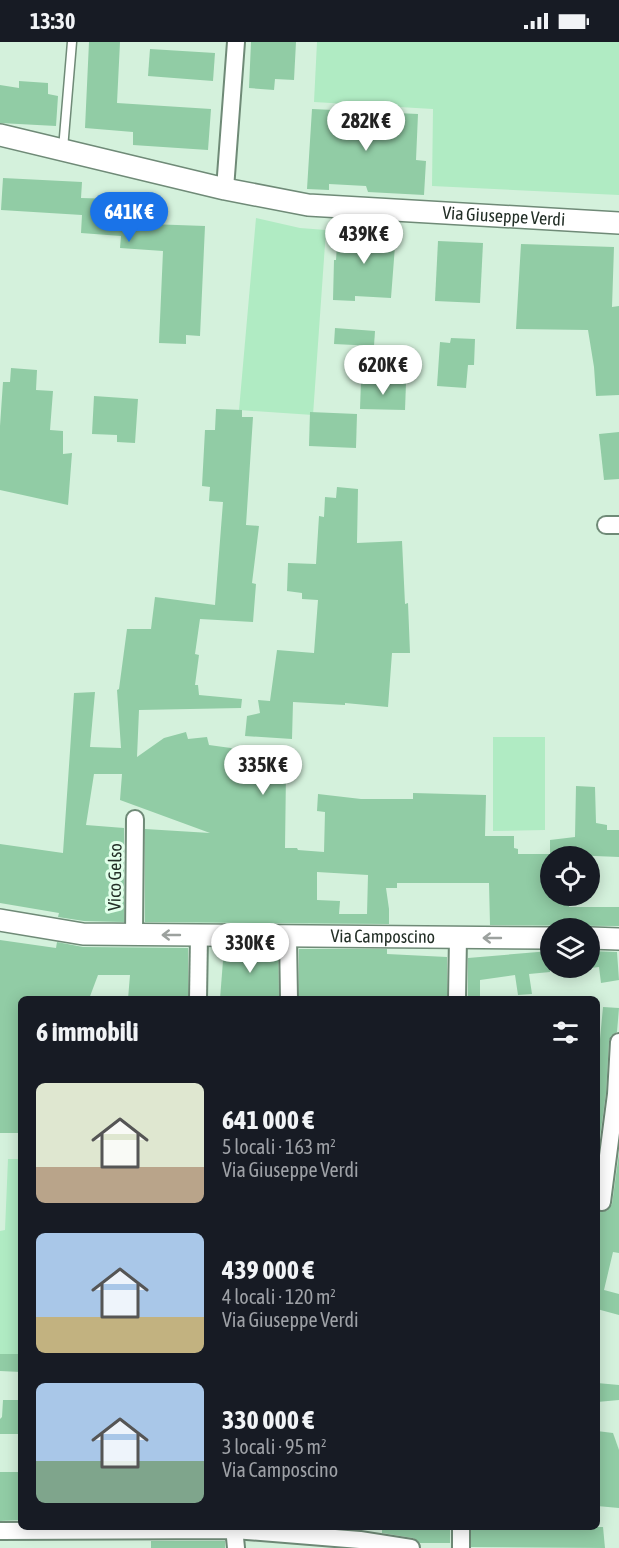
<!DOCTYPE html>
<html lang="it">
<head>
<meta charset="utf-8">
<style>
	:root { --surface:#171b24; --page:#242831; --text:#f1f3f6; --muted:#9ea1a6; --accent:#1a73e8 }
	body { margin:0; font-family:"Asap Condensed",sans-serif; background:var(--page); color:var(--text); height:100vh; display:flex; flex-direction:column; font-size:22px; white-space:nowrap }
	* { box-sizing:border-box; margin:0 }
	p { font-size:20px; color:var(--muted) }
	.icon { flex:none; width:33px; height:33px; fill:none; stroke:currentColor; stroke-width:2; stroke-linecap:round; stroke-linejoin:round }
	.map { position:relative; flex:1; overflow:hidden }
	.side { position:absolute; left:18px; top:954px; width:582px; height:534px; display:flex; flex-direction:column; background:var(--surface); border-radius:9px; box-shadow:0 3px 15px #0003 }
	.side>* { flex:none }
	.controls { position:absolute; left:540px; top:804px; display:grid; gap:12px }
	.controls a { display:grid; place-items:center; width:60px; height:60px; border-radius:50%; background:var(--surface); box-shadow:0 3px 15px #0003; font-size:30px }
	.price { position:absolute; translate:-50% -51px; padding:0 14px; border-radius:21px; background:#fff; color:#222; font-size:20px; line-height:39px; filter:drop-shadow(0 2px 3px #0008) }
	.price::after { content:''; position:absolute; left:50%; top:36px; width:18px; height:14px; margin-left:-9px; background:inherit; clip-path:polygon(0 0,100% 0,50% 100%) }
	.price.on { background:var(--accent); color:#fff }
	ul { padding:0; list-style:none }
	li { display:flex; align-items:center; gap:18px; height:150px; padding:0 18px }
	li span { display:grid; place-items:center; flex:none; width:168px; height:120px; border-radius:9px; color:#555 }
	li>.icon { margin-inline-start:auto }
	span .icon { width:72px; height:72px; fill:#fffc; stroke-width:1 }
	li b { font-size:26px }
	h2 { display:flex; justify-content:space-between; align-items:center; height:72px; padding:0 18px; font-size:26px }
	.status { display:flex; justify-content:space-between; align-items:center; height:42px; padding:0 30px; background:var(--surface); direction:ltr }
	.status svg { height:16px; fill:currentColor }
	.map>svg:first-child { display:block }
	.green { fill:#b0ebc3 }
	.building { fill:#91cca5; fill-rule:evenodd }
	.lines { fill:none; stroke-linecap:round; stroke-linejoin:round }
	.service-casing { stroke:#6f8a77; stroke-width:11 }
	.minor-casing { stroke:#6f8a77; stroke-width:20 }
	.tertiary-casing { stroke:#6f8a77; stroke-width:24 }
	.service { stroke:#fff; stroke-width:8 }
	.minor { stroke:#fff; stroke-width:16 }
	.tertiary { stroke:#fff; stroke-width:21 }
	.oneway { stroke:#9ca19e }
	.labels { text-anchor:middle; stroke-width:6; stroke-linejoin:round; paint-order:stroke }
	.street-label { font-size:18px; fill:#232f27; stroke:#e1ffea }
</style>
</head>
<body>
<div class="status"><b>13:30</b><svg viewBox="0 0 49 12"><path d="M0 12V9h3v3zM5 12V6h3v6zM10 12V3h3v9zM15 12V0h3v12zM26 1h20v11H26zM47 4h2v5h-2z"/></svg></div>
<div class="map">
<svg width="619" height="1506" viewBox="0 0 619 1506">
	<rect width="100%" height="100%" fill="#d4f1dc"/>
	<g class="green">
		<polygon points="317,0 619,0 619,153 432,144 433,67 314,60"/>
		<polygon points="256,176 300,186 326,188 313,373 239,368"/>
		<polygon points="493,695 545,695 545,788 493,789"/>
		<polygon points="8,1117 21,1117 21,1272 19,1272 18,1312 0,1312 0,1189 5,1188"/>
	</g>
	<g class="building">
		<polygon points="89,0 120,0 117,61 211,67 208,108 133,103 133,90 85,86"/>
		<polygon points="251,0 296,0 294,38 275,37 274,48 249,46"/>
		<polygon points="150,7 215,11 213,39 148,34"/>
		<polygon points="19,39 48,41 48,52 58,54 56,84 0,81 0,43 19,46"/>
		<polygon points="312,67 418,72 416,118 426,119 424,153 368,150 366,144 329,142 329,148 307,147"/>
		<polygon points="3,136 82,140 81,156 150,158 149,182 205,184 200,294 186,293 186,302 159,301 163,209 120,206 121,194 81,191 82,173 1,168"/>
		<polygon points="338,187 396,191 391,256 355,254 355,259 333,258 334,218 336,218"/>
		<polygon points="438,199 483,201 480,261 435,259"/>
		<polygon points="521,202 614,205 612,265 619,264 619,353 596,354 594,325 588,288 516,287"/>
		<polygon points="335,286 375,289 374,304 334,302"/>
		<polygon points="451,296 475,297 474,323 468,323 466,346 437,344 440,300 450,301"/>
		<polygon points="11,326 37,328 36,348 53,349 50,388 63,389 63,412 72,411 68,463 0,448 0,384 3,340 10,340"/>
		<polygon points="361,339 406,341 405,368 360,367"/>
		<polygon points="94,354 138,357 135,401 117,400 117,393 92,392"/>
		<path d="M216,367l26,1v7h11l-7,108 13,1 -7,57 4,1 -3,38 -53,-3 -5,35 4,1 -4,30h3l1,10 43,4 -1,9 -102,2 -2,47 27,-19 22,-6 2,7 19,-2 2,8 29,4 1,15h6l2,11 39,-3 -1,76h12l1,2 26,2 1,-40 -8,-1 1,-17 43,5h52v-6l73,2 -1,41h29v12l4,1v5h32v-14l25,-3 1,-51 19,1 1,36 11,2v5h12v27l-49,-2 -20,1v40h19v11h50v19l-129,-1 -1,-42h-92v5h-11l3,21v15l-244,-2v-93l65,4 -90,-33 2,-26h-28l-8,51 38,3v94l-40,-1 -26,-4 1,-4 -59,-10v-59l63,9 11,-160 21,-1 -5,55 31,1 -4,-58 2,-1 8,-60h24l4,-32 60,8 8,-103 -14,-1 1,-14 -8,-1 3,-56h10zM317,830l51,3 -1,39h-28l1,-13 -23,-1z"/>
		<polygon points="310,370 357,372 356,406 309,404"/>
		<polygon points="619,390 619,437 604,438 599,392"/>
		<polygon points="337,445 358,447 357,501 402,499 405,562 408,561 410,611 392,611 388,665 345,661 345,663 293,660 292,697 245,694 247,674 260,671 258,658 270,659 277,608 314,611 318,558 302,557 302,551 287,549 288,521 316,522 319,474 324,475 325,455 336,456"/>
		<polygon points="0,898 56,906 57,900 83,905 188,906 188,957 128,957 130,933 98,933 89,957 21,957 21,1091 0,1091"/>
		<polygon points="224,906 278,906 279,957 220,957"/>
		<polygon points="299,907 387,907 387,912 447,915 447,957 299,957"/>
		<polygon points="550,909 550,930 529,932 532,952 518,953 515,933 480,938 480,957 468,957 468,916"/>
		<polygon points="590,909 617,910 619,938 601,941 599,925 590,926"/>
		<polygon points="603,965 619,966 617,990 611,994 609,999 606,1051 597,1117 597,1029"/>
		<polygon points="619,1111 619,1211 613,1210 604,1248 619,1252 619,1273 597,1267 597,1169 607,1169 612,1162"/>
		<polygon points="0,1312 21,1312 21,1330 0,1329"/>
		<polygon points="597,1341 619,1343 619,1358 597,1360"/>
		<polygon points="3,1358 21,1358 21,1392 0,1392 0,1377 2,1375"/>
		<polygon points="597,1389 613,1391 619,1408 619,1466 597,1464"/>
		<polygon points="0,1430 21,1430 21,1478 0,1479"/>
		<polygon points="382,1485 450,1485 450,1501 420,1501 413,1496 382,1491"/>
		<polygon points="471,1485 603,1485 605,1506 471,1505"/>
		<rect x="151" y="1499" width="74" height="7"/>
	</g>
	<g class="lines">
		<g class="service-casing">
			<polyline id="service" points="63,107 72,0"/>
		</g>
		<g class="minor-casing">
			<g id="minor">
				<polyline points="225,147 236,0"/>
				<polyline points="606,483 619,483"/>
				<polyline points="134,893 135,777"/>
				<polyline points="288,894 289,957"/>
				<polyline points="198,957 199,893"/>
				<polyline points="457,957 458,895"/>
				<polyline points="602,1160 616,1052 619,1000"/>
				<polyline points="234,1485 236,1506"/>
				<polyline points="461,1485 461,1506"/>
				<polyline points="0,1489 234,1488 360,1498 411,1506"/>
			</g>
		</g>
		<g class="tertiary-casing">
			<g id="tertiary">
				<path id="s1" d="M0,93l225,54 83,16 311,18"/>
				<path id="s2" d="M0,878l83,14 467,4"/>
				<polyline points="590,896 619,897"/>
			</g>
		</g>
		<use href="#service" class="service"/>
		<use href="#minor" class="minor"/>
		<use href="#tertiary" class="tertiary"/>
	</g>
	<defs><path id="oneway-shaft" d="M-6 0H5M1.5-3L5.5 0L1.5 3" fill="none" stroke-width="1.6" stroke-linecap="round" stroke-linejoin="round" transform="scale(1.5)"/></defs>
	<g class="oneway">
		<use href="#oneway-shaft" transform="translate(171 893) rotate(-180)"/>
		<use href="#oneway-shaft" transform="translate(492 896) rotate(-180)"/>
	</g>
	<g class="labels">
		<g class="street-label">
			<text dy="6" stroke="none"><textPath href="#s1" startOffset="512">Via Giuseppe Verdi</textPath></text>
			<text transform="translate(115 835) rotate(-89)" y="6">Vico Gelso</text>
			<text dy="6" stroke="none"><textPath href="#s2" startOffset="384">Via Camposcino</textPath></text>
		</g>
	</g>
</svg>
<div class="controls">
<a><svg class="icon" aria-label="locate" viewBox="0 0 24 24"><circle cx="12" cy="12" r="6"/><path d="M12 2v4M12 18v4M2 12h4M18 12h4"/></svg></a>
<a><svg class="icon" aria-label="layers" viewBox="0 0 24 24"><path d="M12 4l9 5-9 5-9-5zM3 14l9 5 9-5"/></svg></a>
</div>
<b class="price" style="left:366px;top:110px">282K €</b>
<b class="price on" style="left:129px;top:201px">641K €</b>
<b class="price" style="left:364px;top:223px">439K €</b>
<b class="price" style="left:383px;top:354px">620K €</b>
<b class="price" style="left:263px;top:754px">335K €</b>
<b class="price" style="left:250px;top:932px">330K €</b>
<section class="side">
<h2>6 immobili<svg class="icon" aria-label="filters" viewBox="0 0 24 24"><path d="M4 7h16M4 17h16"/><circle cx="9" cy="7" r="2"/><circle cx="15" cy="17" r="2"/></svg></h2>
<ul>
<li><span style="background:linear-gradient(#dfe7d0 70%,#b9a48a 0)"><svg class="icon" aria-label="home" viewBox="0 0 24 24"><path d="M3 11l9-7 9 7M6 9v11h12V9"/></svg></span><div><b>641 000 €</b><p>5 locali · 163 m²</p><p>Via Giuseppe Verdi</p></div></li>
<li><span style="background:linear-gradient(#a9c7e8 70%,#c2b280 0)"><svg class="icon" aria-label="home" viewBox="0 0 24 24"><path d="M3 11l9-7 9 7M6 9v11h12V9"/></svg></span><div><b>439 000 €</b><p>4 locali · 120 m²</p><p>Via Giuseppe Verdi</p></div></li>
<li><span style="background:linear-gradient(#a9c7e8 65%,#7fa58c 0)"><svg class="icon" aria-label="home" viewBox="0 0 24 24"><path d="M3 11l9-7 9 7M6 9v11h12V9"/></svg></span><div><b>330 000 €</b><p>3 locali · 95 m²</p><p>Via Camposcino</p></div></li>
</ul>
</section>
</div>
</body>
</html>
